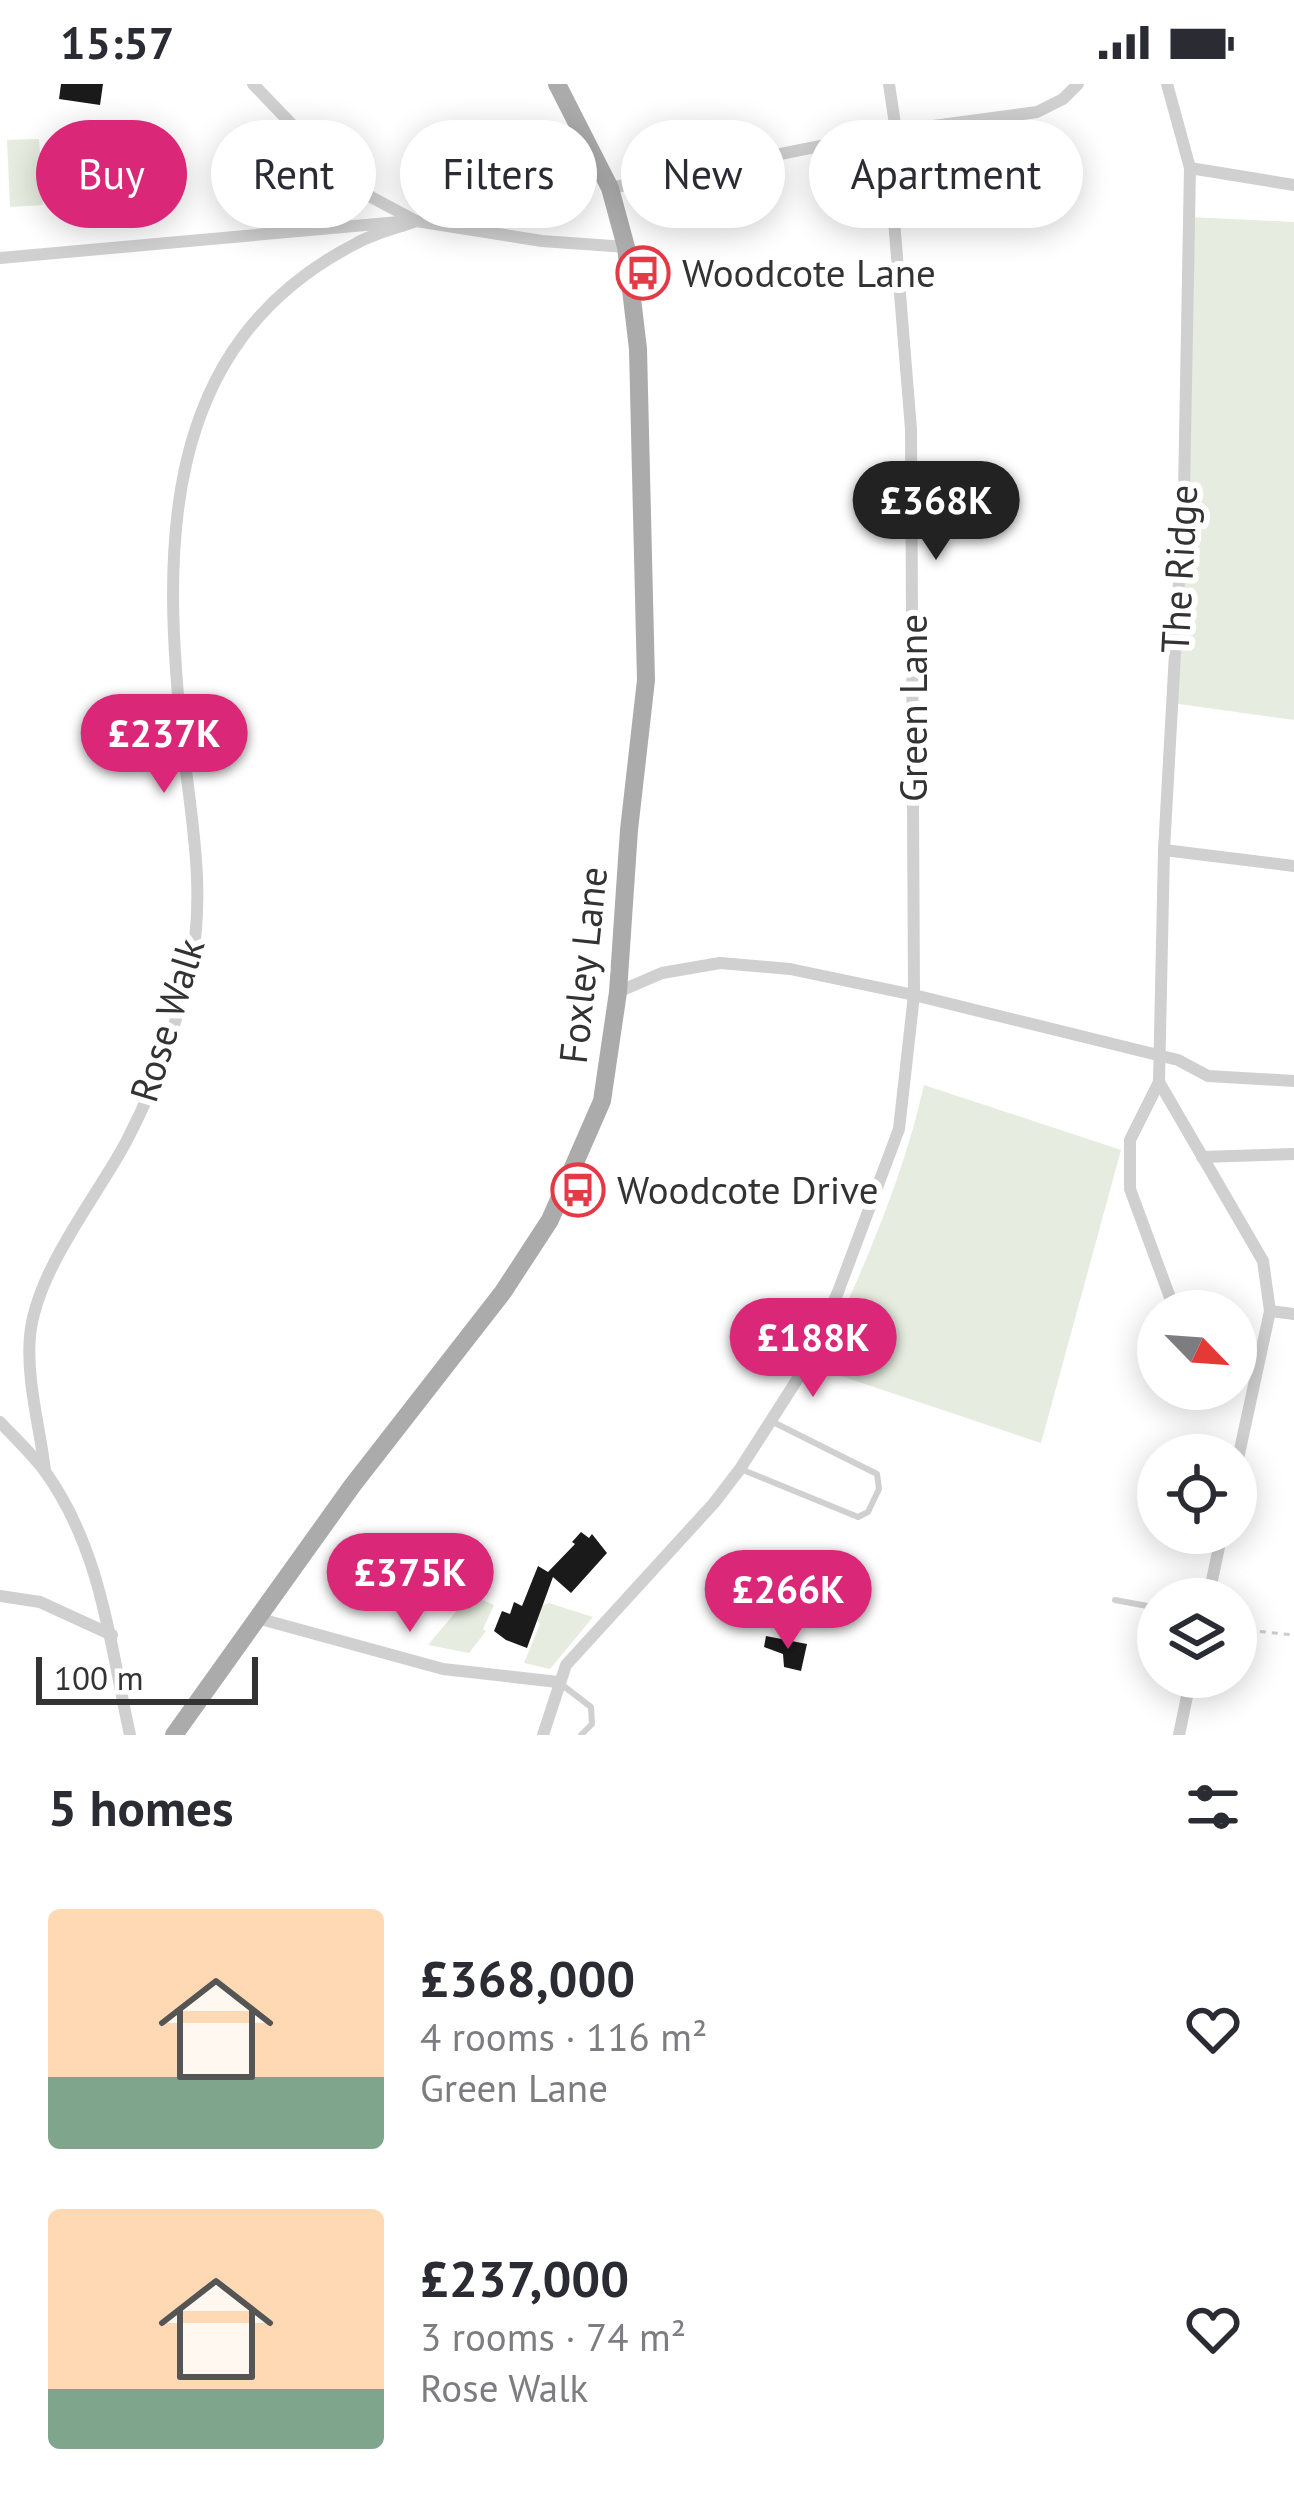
<!DOCTYPE html>
<html lang="en">
<head>
<meta charset="utf-8">
<style>
	:root { --surface:#fff; --page:#f7f7f7; --text:#2b2b33; --muted:#7c7c81; --accent:#db2777 }
	body { margin:0; font-family:"PT Sans",sans-serif; background:var(--page); color:var(--text); height:100vh; display:flex; flex-direction:column; font-size:45px; white-space:nowrap }
	* { box-sizing:border-box; margin:0 }
	p { font-size:39px; color:var(--muted) }
	.icon { flex:none; width:66px; height:66px; fill:none; stroke:currentColor; stroke-width:2; stroke-linecap:round; stroke-linejoin:round }
	.map { position:relative; height:1651px; overflow:hidden }
	.side { display:flex; flex-direction:column; background:var(--surface); flex:1 }
	.side>* { flex:none }
	.guide { position:absolute; left:36px; top:36px; width:1224px; height:108px; display:flex; gap:24px }
	.needle { width:78px; rotate:115deg }
	.fabs { position:absolute; left:1137px; top:1206px; display:grid; gap:24px }
	.fabs a { display:grid; place-items:center; width:120px; height:120px; border-radius:50%; background:var(--surface); box-shadow:0 6px 30px #0003; font-size:60px }
	.scale { position:absolute; left:36px; bottom:30px; width:222px; box-sizing:border-box; padding-left:12px; border:6px solid #333; border-top:0; font-size:33px; line-height:42px; white-space:nowrap; color:#333; -webkit-text-stroke:9px #fff; paint-order:stroke }
	.price { position:absolute; translate:-50% -102px; padding:0 27px; border-radius:42px; background:var(--accent); color:#fff; font-size:39px; line-height:78px; filter:drop-shadow(0 3px 6px #0008) }
	.price::after { content:''; position:absolute; left:50%; top:72px; width:36px; height:27px; margin-left:-18px; background:inherit; clip-path:polygon(0 0,100% 0,50% 100%) }
	.price.current { background:#222; color:#fff }
	ul { padding:0; list-style:none }
	li { display:flex; align-items:center; gap:36px; height:300px; padding:0 48px }
	li span { display:grid; place-items:center; flex:none; width:336px; height:240px; border-radius:12px; color:#555 }
	li>.icon { margin-inline-start:auto }
	span .icon { width:144px; height:144px; fill:#fffc; stroke-width:1 }
	li b { font-size:51px }
	h2 { display:flex; justify-content:space-between; align-items:center; height:144px; padding:0 48px; font-size:51px }
	.pill { padding:0 42px; border-radius:54px; background:var(--surface); box-shadow:0 6px 30px #0003; font-size:42px; line-height:108px }
	.pill.current { background:var(--accent); color:#fff }
	.status { display:flex; justify-content:space-between; align-items:center; height:84px; padding:0 60px; background:var(--surface); direction:ltr }
	.status svg { height:33px; fill:currentColor }
	.map>svg:first-child { display:block }
	.green { fill:#e6ecdf }
	.building { fill:#1a1a1a }
	.lines { fill:none; stroke-linecap:round; stroke-linejoin:round }
	.path { stroke:#cdcdcd; stroke-width:3; stroke-dasharray:6 6; stroke-linecap:butt }
	.service { stroke:#d0d0d0; stroke-width:6 }
	.minor { stroke:#d0d0d0; stroke-width:12 }
	.primary { stroke:#ababab; stroke-width:18 }
	.labels { text-anchor:middle; stroke-width:12; stroke-linejoin:round; paint-order:stroke }
	.poi-label { font-size:39px; fill:#333; stroke:#fff; text-anchor:start }
	.street-label { font-size:39px; fill:#333; stroke:#fff }
</style>
</head>
<body>
<div class="status"><b>15:57</b><svg viewBox="0 0 49 12"><path d="M0 12V9h3v3zM5 12V6h3v6zM10 12V3h3v9zM15 12V0h3v12zM26 1h20v11H26zM47 4h2v5h-2z"/></svg></div>
<div class="map">
<svg width="1294" height="1651" viewBox="0 0 1294 1651">
	<rect width="100%" height="100%" fill="#fff"/>
	<g class="green">
		<polygon points="82,53 85,120 53,121 49,54"/>
		<polygon points="39,55 43,121 10,123 7,56"/>
		<polygon points="1189,133 1294,138 1294,636 1172,619"/>
		<path d="M924,1001l197,65 -80,293 -224,-75c43,-91 85,-185 107,-283z"/>
		<polygon points="470,1511 494,1521 483,1545 486,1547 469,1569 428,1561"/>
		<polygon points="549,1519 593,1533 550,1585 524,1579 540,1540 537,1537 543,1521"/>
	</g>
	<g class="building">
		<polygon points="61,0 103,0 100,21 59,15"/>
		<polygon points="581,1448 589,1454 592,1450 607,1469 571,1509 553,1493 527,1564 506,1556 494,1547 502,1527 510,1530 514,1518 522,1522 538,1482 548,1488 575,1460 572,1458"/>
		<polygon points="766,1484 825,1499 814,1540 755,1526"/>
		<polygon points="766,1552 807,1560 801,1587 784,1583 783,1570 764,1563"/>
	</g>
	<g class="lines">
		<polyline class="path" points="1236,1545 1294,1551"/>
		<g class="service">
			<polyline points="743,1386 858,1433 868,1428 879,1405 877,1390 771,1337"/>
			<polyline points="1115,1516 1158,1524"/>
			<polyline points="561,1600 591,1623 592,1640 581,1651"/>
		</g>
		<g class="minor">
			<polyline points="253,0 325,75 371,113 416,137 542,157 626,163"/>
			<polyline points="889,0 896,47"/>
			<polyline points="1167,0 1190,84 1184,408 1164,766 1159,998 1263,1177 1270,1227 1236,1384"/>
			<polyline points="1190,84 1294,101"/>
			<polyline points="610,104 896,47 1037,28 1063,15 1078,0"/>
			<polyline points="0,174 399,138"/>
			<polyline points="1164,766 1294,782"/>
			<polyline points="618,908 662,889 720,879 790,885 914,911 1178,976 1208,992 1294,997"/>
			<polyline points="1159,998 1130,1056 1130,1105 1175,1227"/>
			<polyline points="1202,1073 1294,1070"/>
			<polyline points="1270,1227 1294,1230"/>
			<path d="M0,1338c15,16 31,31 44,48 57,78 66,174 86,265"/>
			<path d="M45,1387c-5,-44 -19,-91 -15,-135 6,-65 66,-138 96,-194 29,-55 51,-119 65,-179 15,-70 0,-147 -8,-217 -21,-192 -27,-401 174,-503 18,-10 40,-15 59,-22"/>
			<polyline points="0,1512 40,1518 112,1551"/>
			<polyline points="1208,1515 1222,1449"/>
			<polyline points="257,1534 443,1585 558,1598"/>
			<polyline points="543,1651 566,1581 714,1419 740,1385 802,1288 838,1208 899,1045 914,911 911,345 887,50"/>
			<polyline points="1179,1651 1191,1593"/>
		</g>
		<polyline class="primary" points="174,1651 352,1402 503,1208 550,1136 602,1017 618,908 629,746 646,596 638,265 626,163 610,104 557,0"/>
	</g>
	<defs>
		<g id="bus-ring" transform="scale(2.7)"><circle r="9.5" fill="#fff" stroke="#e63946" stroke-width="1.5"/><path d="M-5-6H5V4H4V6H2V4H-2V6H-4V4H-5ZM-3.5-4V0h7V-4ZM-3.5 1.2v1.5H-2V1.2ZM2 1.2v1.5H3.5V1.2Z" fill="#e63946"/></g>
	</defs>
	<g fill-rule="evenodd">
		<use href="#bus-ring" x="643" y="189"/>
		<use href="#bus-ring" x="578" y="1106"/>
	</g>
	<g class="labels">
		<g class="poi-label">
			<text x="682" y="203">Woodcote Lane</text>
			<text x="617" y="1120">Woodcote Drive</text>
		</g>
		<g class="street-label">
			<text transform="translate(1179 485) rotate(-87)" y="14">The Ridge</text>
			<text transform="translate(913 624) rotate(-90)" y="14">Green Lane</text>
			<text transform="translate(583 881) rotate(-84)" y="14">Foxley Lane</text>
			<text transform="translate(167 936) rotate(-73)" y="14">Rose Walk</text>
		</g>
	</g>
</svg>
<div class="fabs">
<a><svg class="needle" viewBox="-14 -14 28 28"><path d="M0-13l5 13h-10z" fill="#e53935"/><path d="M0 13l5-13h-10z" fill="#7c7c81"/></svg></a>
<a><svg class="icon" aria-label="locate" viewBox="0 0 24 24"><circle cx="12" cy="12" r="6"/><path d="M12 2v4M12 18v4M2 12h4M18 12h4"/></svg></a>
<a><svg class="icon" aria-label="layers" viewBox="0 0 24 24"><path d="M12 4l9 5-9 5-9-5zM3 14l9 5 9-5"/></svg></a>
</div>
<div class="scale">100 m</div>
<b class="price current" style="left:936px;top:479px">£368K</b>
<b class="price" style="left:164px;top:712px">£237K</b>
<b class="price" style="left:813px;top:1316px">£188K</b>
<b class="price" style="left:410px;top:1551px">£375K</b>
<b class="price" style="left:788px;top:1568px">£266K</b>
<div class="guide">
<a class="pill current">Buy</a>
<a class="pill">Rent</a>
<a class="pill">Filters</a>
<a class="pill">New</a>
<a class="pill">Apartment</a>
</div>
</div>
<section class="side">
<h2>5 homes<svg class="icon" aria-label="filters" viewBox="0 0 24 24"><path d="M4 7h16M4 17h16"/><circle cx="9" cy="7" r="2"/><circle cx="15" cy="17" r="2"/></svg></h2>
<ul>
<li><span style="background:linear-gradient(#ffd9b3 70%,#7fa58c 0)"><svg class="icon" aria-label="home" viewBox="0 0 24 24"><path d="M3 11l9-7 9 7M6 9v11h12V9"/></svg></span><div><b>£368,000</b><p>4 rooms · 116 m²</p><p>Green Lane</p></div><svg class="icon" aria-label="heart" viewBox="0 0 24 24"><path d="M12 20l-8-8c-3-5 5-10 8-4 3-6 11-1 8 4z"/></svg></li>
<li><span style="background:linear-gradient(#ffd9b3 75%,#7fa58c 0)"><svg class="icon" aria-label="home" viewBox="0 0 24 24"><path d="M3 11l9-7 9 7M6 9v11h12V9"/></svg></span><div><b>£237,000</b><p>3 rooms · 74 m²</p><p>Rose Walk</p></div><svg class="icon" aria-label="heart" viewBox="0 0 24 24"><path d="M12 20l-8-8c-3-5 5-10 8-4 3-6 11-1 8 4z"/></svg></li>
</ul>
</section>
</body>
</html>
